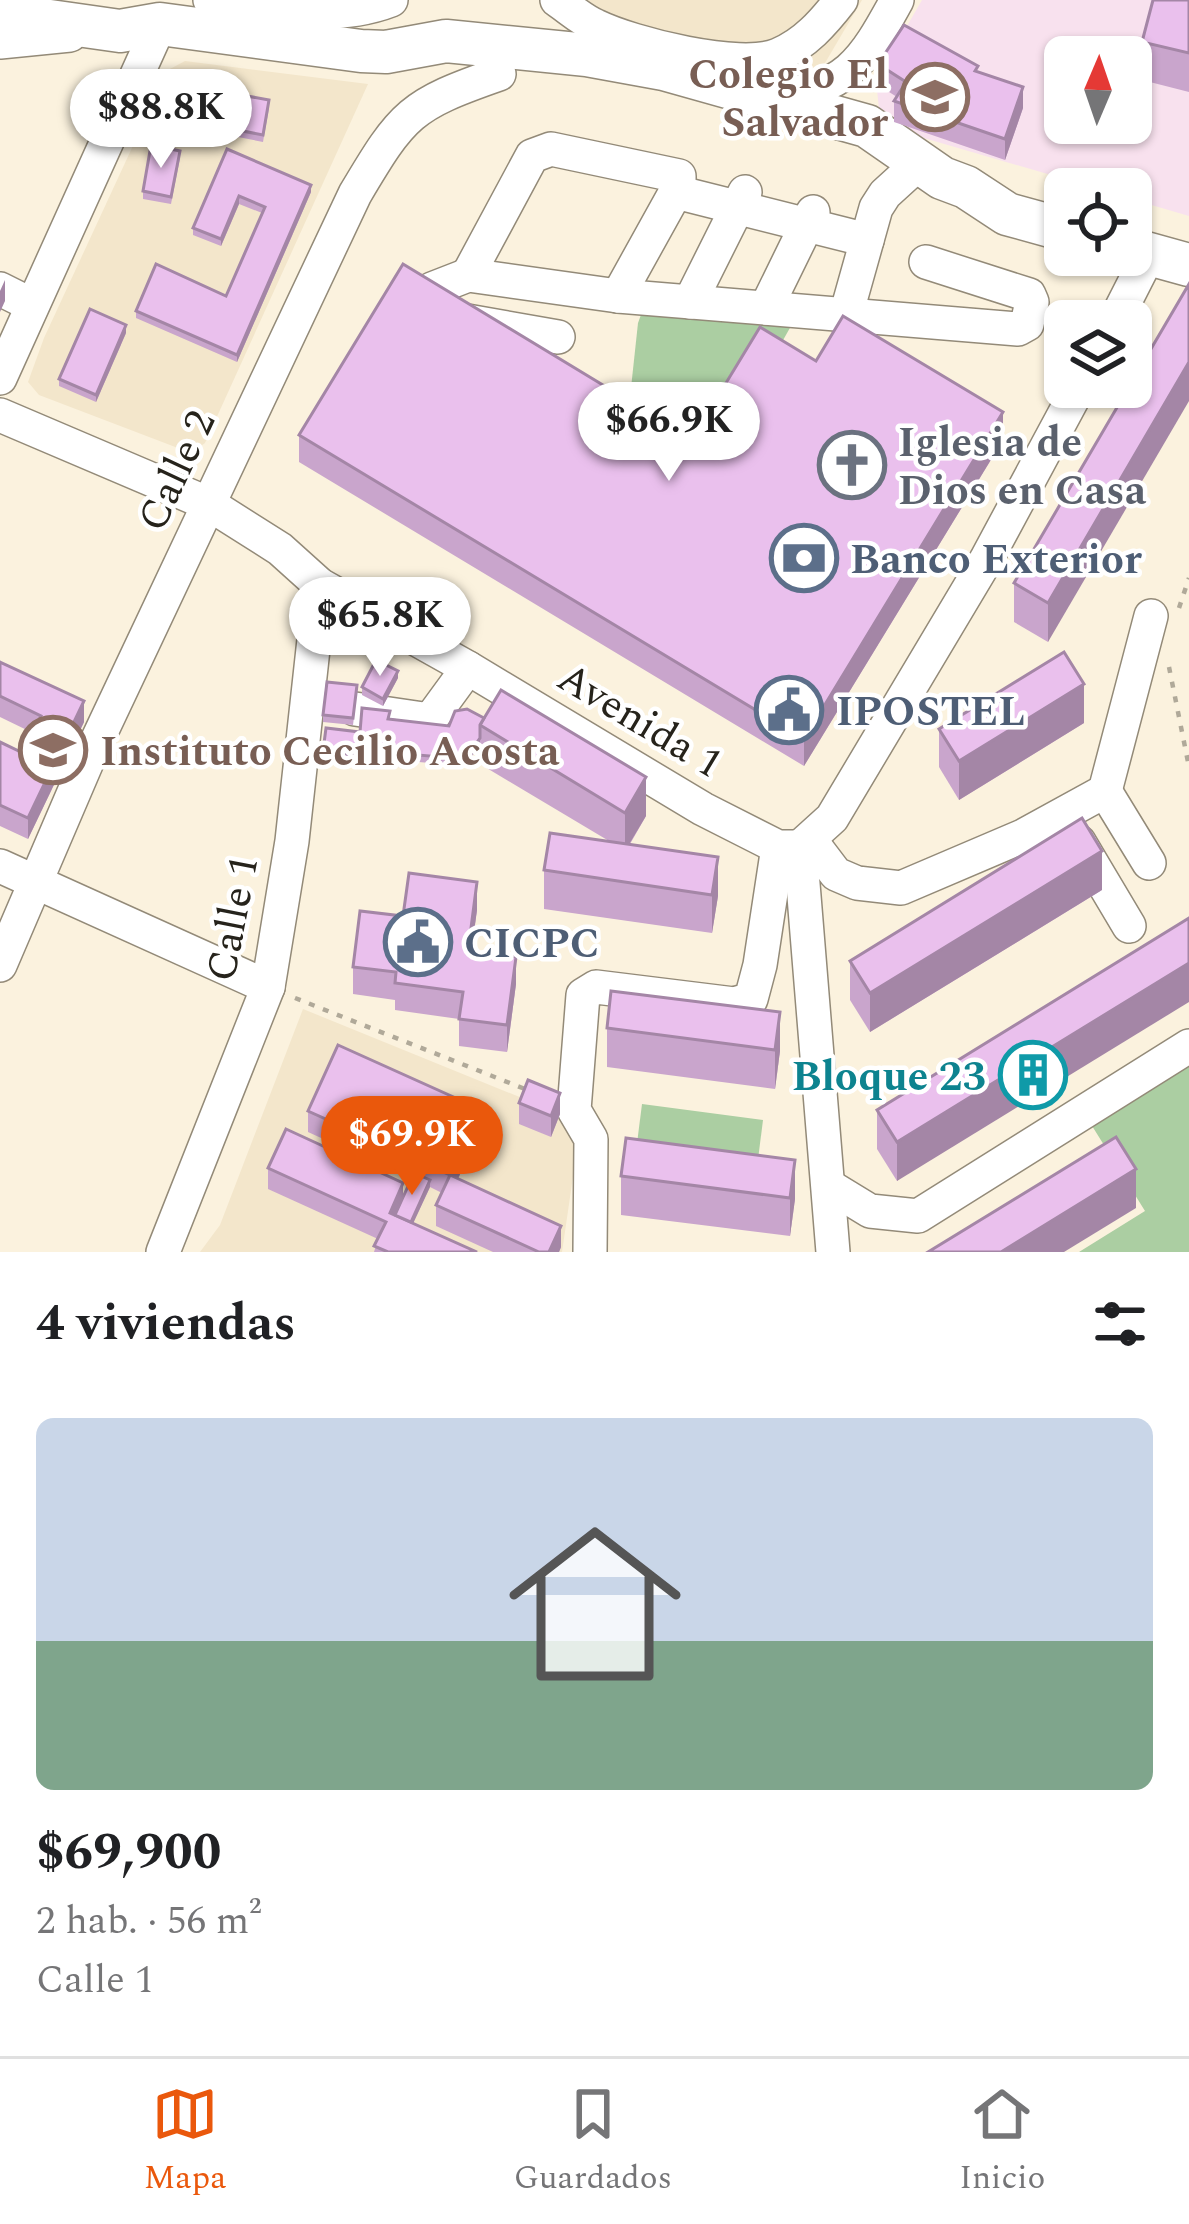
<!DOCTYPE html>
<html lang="es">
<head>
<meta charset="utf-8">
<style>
	:root { --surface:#fff; --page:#f6f6f6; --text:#202124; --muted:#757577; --line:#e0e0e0; --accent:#ea580c }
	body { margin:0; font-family:Spectral,serif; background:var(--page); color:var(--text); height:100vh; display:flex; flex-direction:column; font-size:45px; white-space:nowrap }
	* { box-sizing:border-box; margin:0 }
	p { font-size:39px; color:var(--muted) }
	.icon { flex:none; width:66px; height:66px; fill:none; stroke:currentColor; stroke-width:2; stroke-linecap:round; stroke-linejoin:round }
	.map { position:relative; height:1252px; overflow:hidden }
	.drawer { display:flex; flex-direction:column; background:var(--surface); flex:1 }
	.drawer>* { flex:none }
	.needle { width:78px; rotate:2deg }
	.buttons { position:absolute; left:1044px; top:36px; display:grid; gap:24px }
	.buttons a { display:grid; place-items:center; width:108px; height:108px; border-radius:18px; background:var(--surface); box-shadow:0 3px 9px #0004; font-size:60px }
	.price { position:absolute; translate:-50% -102px; padding:0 27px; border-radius:42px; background:#fff; color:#222; font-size:39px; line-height:78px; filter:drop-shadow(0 3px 6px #0008) }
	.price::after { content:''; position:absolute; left:50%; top:72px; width:36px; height:27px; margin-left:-18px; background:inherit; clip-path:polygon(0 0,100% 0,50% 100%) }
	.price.active { background:var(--accent); color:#fff }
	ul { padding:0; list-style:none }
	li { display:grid; align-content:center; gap:24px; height:636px; padding:0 36px }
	li span { display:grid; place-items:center; height:372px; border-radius:18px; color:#555 }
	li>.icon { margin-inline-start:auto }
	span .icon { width:216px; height:216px; fill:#fffc; stroke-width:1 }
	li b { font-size:51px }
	h2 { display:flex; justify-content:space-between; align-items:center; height:144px; padding:0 36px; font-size:51px }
	.tab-bar { display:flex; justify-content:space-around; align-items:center; height:168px; border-top:3px solid var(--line); background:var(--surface); font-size:33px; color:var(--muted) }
	.tab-bar a { display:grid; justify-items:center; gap:6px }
	.tab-bar .active { color:var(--accent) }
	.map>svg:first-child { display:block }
	.commercial { fill:#f8e1ee; fill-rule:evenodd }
	.built { fill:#f3e6cb }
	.green { fill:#abcea2 }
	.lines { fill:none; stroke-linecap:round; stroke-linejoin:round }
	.minor-casing { stroke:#938a78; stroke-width:36 }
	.major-casing { stroke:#938a78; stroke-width:45 }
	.path { stroke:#b0a999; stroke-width:4.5; stroke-dasharray:6 9; stroke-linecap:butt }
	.minor { stroke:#fff; stroke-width:33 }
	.major { stroke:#fff; stroke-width:42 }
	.wall { fill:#c9a5cc }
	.shaded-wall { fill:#a486a6 }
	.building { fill:#eac0ed; stroke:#a486a6; stroke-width:3 }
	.labels { text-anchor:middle; stroke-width:9; stroke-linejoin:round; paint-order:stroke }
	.education-label { font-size:42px; font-weight:bold; fill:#785e54; stroke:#fff; text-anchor:end }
	.worship-label { font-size:42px; font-weight:bold; fill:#5b616d; stroke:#fff; text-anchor:start }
	.street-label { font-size:42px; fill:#26231b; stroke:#fff }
	.service-label { font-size:42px; font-weight:bold; fill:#4e5e75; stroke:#fff; text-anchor:start }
	.culture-label { font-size:42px; font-weight:bold; fill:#0d838f; stroke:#fff; text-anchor:end }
</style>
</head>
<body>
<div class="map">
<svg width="1189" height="1252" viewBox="0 0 1189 1252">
	<rect width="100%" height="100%" fill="#fbf2de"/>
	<path class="commercial" d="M922,0h267v216l-58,-17v-10h-32l-206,-60 -14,-20 -3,-29zM1065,57h66v66h-66z"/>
	<g class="built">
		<polygon points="546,0 862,0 825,63 817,69 795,74 773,71"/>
		<polygon points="185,61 368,84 205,443 191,453 39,395 28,382 44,338 168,70"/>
		<polygon points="303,1009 581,1122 562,1252 200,1252 220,1225"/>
	</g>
	<g class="green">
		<polygon points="647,298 801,308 772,360 692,462 627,425 638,323"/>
		<polygon points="1189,1056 1189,1252 1079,1252 1145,1211 1089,1121"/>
		<polygon points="642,1104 763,1120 755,1183 634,1167"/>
	</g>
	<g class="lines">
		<g class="minor-casing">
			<g id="minor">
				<path d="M210,0c59,9 124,22 181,0"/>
				<path d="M557,0c13,9 25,20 39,26 37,18 144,45 182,29 27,-11 46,-33 63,-55"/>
				<polyline points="0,42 70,35"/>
				<path d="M769,95c77,-3 94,-33 128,-95"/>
				<polyline points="676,192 867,240"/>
				<polyline points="468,275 532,156 551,149 679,176 679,186 618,296"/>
				<polyline points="0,289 32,305"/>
				<polyline points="690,302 745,192"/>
				<polyline points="766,308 813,212"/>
				<polyline points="846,315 876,208 885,194 919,163"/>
				<polyline points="1115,321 1149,254"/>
				<polyline points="558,337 450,318 428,299 432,289 468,275 618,296 1018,329 1027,324 1032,302 1029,295 926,262"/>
				<polyline points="0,378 160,24"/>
				<polyline points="0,415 209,504 280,549 320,585 468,668 703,809 778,847 800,847"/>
				<polyline points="355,709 430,720 468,668"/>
				<polyline points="1105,791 1149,863"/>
				<polyline points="811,841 836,874 857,883 901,888 1023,836 1105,791 1151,616"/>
				<polyline points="1079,842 1129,926"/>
				<polyline points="800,847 832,818 986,560 1079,387"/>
				<polyline points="800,847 833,1252"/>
				<polyline points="0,866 268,987"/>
				<path d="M0,965l87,-203 268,-568c48,-81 55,-89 144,-120"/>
				<polyline points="829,1186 870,1211 918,1216 1189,1046"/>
				<polyline points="163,1252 268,987 292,841 320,585"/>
				<polyline points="590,1252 591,1139 574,1110 583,995 596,987 734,1004 751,999 760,965 778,847"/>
			</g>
		</g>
		<g class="major-casing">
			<g id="major">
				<polyline points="0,14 120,31 160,24 361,51 386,52 446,41 587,55 664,69 867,126 942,178 966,187 1007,214 1065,230"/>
				<polyline points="1131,249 1189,265"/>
			</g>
		</g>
		<g class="path">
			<polyline points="1179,608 1189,578"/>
			<polyline points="1169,667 1189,767"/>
			<polyline points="295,998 530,1091"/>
		</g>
		<use href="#minor" class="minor"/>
		<use href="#major" class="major"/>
	</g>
	<g class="wall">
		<polygon points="1189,0 1189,92 1142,80 1142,42"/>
		<polygon points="878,64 978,71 1023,108 1005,160 894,122 894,101 897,97 878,85"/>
		<polygon points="269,108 263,142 197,129 197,122"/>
		<polygon points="227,149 311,192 237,362 136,318 136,311 226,296 262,213 239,204 221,246 193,235 193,228"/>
		<polygon points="180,158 171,204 143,199 143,191"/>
		<polygon points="126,333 96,402 59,386 59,379"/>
		<polygon points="816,361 1003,440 804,766 299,462 299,435 692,439"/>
		<polygon points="1129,387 1048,642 1014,622 1014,583"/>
		<polygon points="0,662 84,722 28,839 0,826 0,742 23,753 33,733 0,717"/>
		<polygon points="398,678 383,706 362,695 362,687"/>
		<polygon points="357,692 353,725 323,722 323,715"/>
		<polygon points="467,709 646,816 630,844 718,896 712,933 544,909 544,870 609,841 480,764 480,745 465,766 407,761 406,768 323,758 326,728 360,732 389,718 449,726"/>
		<polygon points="1084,723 959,800 939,767 939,729"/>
		<polygon points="1102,890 870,1032 850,1000 850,961"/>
		<polygon points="477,910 471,951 516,984 507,1052 459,1046 459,1019 395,1010 395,1000 353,994 353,967 403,916"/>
		<polygon points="1189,918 897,1181 877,1149 877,1110"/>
		<polygon points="607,1028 780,1051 775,1089 607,1067"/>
		<polygon points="519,1103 560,1114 551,1137 519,1124"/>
		<polygon points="308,1111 480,1130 458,1179 561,1247 559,1252 493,1252 436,1226 436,1205 442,1193 430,1187 413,1223 477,1252 374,1252 378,1239 268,1189 268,1168 403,1196 411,1179 308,1132"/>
		<polygon points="621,1176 795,1199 790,1236 621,1215"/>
	</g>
	<g class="shaded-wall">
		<polygon points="1023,87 1023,108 1005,160 1005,139"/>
		<polygon points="311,185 311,192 237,362 237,355"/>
		<polygon points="239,196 239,204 221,246 221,239"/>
		<polygon points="5,280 5,301 0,312 0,291"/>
		<polygon points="126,325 126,333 96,402 96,395"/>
		<polygon points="1189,362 1189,401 1048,642 1048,603"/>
		<polygon points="1003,412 1003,440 804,766 804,739"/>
		<polygon points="398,671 398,678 383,706 383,699"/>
		<polygon points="1084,684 1084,723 959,800 959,761"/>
		<polygon points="84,701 84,722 28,839 28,818"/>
		<polygon points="480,738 480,745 465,766 465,759"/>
		<polygon points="646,777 646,816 625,851 625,813"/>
		<polygon points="1102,851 1102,890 870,1032 870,993"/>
		<polygon points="718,857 718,896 712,933 712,895"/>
		<polygon points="477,882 477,910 468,978 468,951"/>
		<polygon points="516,957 516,984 507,1052 507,1025"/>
		<polygon points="1189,963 1189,1002 897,1181 897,1142"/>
		<polygon points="780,1012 780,1051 775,1089 775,1050"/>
		<polygon points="560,1093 560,1114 551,1137 551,1116"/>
		<polygon points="480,1109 480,1130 450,1196 450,1175"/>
		<polygon points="795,1160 795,1199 790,1236 790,1198"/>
		<polygon points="1136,1169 1136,1208 1064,1252 1001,1252"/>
		<polygon points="430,1180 430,1187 405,1241 405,1234"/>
		<polygon points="403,1183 403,1204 392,1228 390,1213"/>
		<polygon points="561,1226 561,1247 559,1252 549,1252"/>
	</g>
	<g class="building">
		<polygon points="1153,0 1189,0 1189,53 1142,42"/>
		<polygon points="904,25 978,66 975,71 1023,87 1005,139 894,101 906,82 878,64"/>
		<polygon points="203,88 269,100 263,135 197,122"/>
		<polygon points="151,145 180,151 171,197 143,191"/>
		<polygon points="227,149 311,185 237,355 136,311 156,264 226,296 265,207 239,196 221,239 193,228"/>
		<polygon points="403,264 692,439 760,327 816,361 843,316 1003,412 804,739 299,435"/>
		<polygon points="1189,284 1189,362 1048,603 1014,583 1129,387 1131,387 1131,383"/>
		<polygon points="90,309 126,325 96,395 59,379"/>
		<polygon points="1064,652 1084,684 959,761 939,729"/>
		<polygon points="376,660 398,671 383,699 362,687"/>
		<polygon points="0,662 84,701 28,818 0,805 0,742 23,753 41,716 0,696"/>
		<polygon points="327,682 357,685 353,718 323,715"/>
		<polygon points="501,690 646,777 625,813 480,725"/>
		<polygon points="362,708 390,711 388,719 449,726 455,711 467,709 484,718 480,725 480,738 465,759 407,754 406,761 323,751 326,728 360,732"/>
		<polygon points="1082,818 1102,851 870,993 850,961"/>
		<polygon points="550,833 718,857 712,895 544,870"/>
		<polygon points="409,873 477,882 468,951 516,957 507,1025 459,1019 463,992 395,983 396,972 353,967 360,911 403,916"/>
		<polygon points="1189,918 1189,963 897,1142 877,1110"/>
		<polygon points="611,991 780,1012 775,1050 607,1028"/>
		<polygon points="338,1045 480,1109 450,1175 308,1111"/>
		<polygon points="528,1080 560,1093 551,1116 519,1103"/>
		<polygon points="286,1129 403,1183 390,1213 477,1252 388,1252 374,1246 386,1222 268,1168"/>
		<polygon points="1116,1137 1136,1169 1001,1252 928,1252"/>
		<polygon points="626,1138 795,1160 790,1198 621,1176"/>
		<polygon points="414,1173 430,1180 411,1222 395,1215"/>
		<polygon points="450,1175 561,1226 549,1252 539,1252 436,1205"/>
	</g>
	<defs>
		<g id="school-ring" transform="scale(3.45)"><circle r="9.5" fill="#fff" stroke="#8d6e63" stroke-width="1.5"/><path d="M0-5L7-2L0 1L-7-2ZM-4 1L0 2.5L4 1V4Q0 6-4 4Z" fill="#8d6e63"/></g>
		<g id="church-ring" transform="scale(3.45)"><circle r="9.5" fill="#fff" stroke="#6b7280" stroke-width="1.5"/><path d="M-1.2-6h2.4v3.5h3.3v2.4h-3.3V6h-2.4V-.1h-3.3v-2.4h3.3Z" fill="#6b7280"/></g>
		<g id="bank-ring" transform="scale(3.45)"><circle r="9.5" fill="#fff" stroke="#5c6f8a" stroke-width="1.5"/><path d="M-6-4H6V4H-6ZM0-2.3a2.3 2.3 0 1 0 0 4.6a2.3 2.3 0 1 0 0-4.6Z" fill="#5c6f8a"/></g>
		<g id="civic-ring" transform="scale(3.45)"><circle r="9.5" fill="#fff" stroke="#5c6f8a" stroke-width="1.5"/><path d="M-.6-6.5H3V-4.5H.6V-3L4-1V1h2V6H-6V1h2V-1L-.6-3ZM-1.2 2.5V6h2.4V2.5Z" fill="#5c6f8a"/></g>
		<g id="building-ring" transform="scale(3.45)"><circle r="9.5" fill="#fff" stroke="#0f9aa8" stroke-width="1.5"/><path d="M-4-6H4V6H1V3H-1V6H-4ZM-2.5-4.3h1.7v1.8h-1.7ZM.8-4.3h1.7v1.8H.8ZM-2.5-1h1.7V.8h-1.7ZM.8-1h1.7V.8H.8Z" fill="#0f9aa8"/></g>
	</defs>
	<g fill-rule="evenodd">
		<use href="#school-ring" x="935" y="97"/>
		<use href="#church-ring" x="852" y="465"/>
		<use href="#bank-ring" x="804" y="558"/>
		<use href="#civic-ring" x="789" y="710"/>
		<use href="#school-ring" x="53" y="750"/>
		<use href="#civic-ring" x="418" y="942"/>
		<use href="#building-ring" x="1033" y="1075"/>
	</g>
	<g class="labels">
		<g class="education-label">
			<text x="888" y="88">Colegio El<tspan x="888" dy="48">Salvador</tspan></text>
			<text x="100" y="765" text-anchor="start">Instituto Cecilio Acosta</text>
		</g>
		<g class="worship-label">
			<text x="898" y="456">Iglesia de<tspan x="898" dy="48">Dios en Casa</tspan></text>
		</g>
		<g class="street-label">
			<text transform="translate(175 470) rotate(-65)" y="15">Calle 2</text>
			<text transform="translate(641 719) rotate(31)" y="15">Avenida 1</text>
			<text transform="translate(231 918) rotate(-79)" y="15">Calle 1</text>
		</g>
		<g class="service-label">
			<text x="850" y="573">Banco Exterior</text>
			<text x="836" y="725">IPOSTEL</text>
			<text x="464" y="957">CICPC</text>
		</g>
		<g class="culture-label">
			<text x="986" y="1090">Bloque 23</text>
		</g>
	</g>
</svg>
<div class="buttons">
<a><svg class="needle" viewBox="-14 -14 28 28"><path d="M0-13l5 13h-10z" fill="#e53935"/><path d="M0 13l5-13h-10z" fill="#757577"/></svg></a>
<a><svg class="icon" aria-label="locate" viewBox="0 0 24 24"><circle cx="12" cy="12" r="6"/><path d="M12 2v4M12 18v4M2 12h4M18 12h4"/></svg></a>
<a><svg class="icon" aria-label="layers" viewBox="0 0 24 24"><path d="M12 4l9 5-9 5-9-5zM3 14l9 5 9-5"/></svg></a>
</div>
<b class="price" style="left:161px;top:171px">$88.8K</b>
<b class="price" style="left:669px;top:484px">$66.9K</b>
<b class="price" style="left:380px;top:679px">$65.8K</b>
<b class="price active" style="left:412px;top:1198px">$69.9K</b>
</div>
<section class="drawer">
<h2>4 viviendas<svg class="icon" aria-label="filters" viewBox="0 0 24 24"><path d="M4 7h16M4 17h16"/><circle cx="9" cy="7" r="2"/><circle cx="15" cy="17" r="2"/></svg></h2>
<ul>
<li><span style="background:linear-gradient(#c9d6e8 60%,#7fa58c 0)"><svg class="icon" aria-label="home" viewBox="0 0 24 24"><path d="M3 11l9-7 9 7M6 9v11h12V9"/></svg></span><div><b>$69,900</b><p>2 hab. · 56 m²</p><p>Calle 1</p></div></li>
</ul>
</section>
<nav class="tab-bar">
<a class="active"><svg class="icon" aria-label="map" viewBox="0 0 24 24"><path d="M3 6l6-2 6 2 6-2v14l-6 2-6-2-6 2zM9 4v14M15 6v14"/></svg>Mapa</a>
<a><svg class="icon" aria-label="saved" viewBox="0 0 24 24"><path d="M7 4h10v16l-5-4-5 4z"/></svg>Guardados</a>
<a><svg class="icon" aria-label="home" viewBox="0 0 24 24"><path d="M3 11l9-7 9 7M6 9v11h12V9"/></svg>Inicio</a>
</nav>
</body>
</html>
